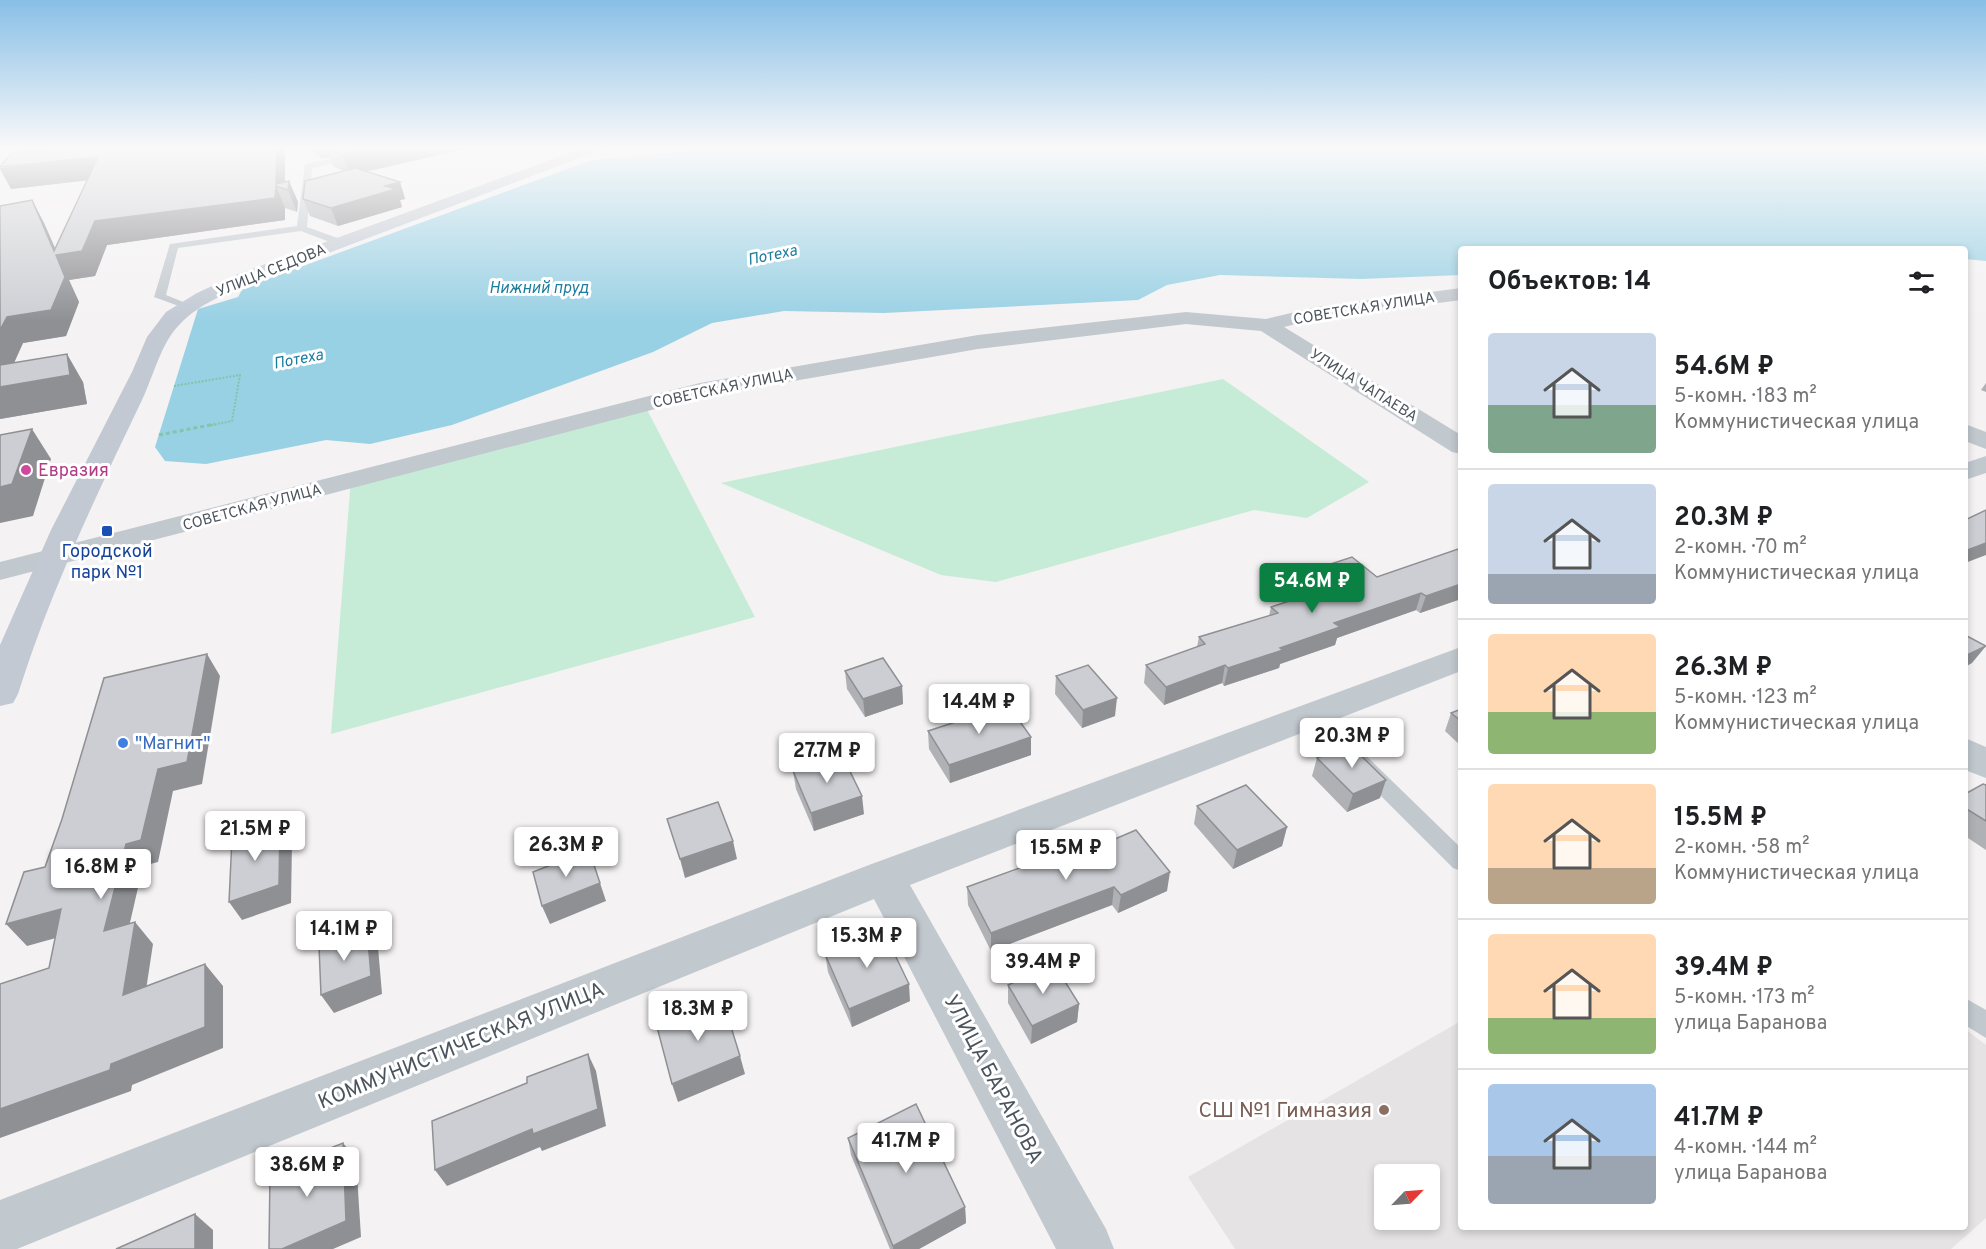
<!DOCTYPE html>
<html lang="ru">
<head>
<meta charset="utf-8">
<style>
	:root { --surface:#fff; --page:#f2f2f2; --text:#202124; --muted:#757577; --line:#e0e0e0; --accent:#0b8043 }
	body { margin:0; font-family:Overpass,sans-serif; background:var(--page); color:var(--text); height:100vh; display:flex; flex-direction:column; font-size:22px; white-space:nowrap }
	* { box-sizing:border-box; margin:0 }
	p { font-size:20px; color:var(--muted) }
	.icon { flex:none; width:33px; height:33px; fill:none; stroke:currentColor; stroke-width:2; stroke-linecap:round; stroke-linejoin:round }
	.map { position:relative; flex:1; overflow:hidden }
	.sheet { position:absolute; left:1458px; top:246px; width:510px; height:984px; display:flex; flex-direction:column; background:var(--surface); border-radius:6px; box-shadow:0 3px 9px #0003 }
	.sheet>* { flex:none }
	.needle { width:39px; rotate:65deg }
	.buttons { position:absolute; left:1374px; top:1164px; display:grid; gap:12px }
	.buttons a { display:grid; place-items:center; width:66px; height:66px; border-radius:6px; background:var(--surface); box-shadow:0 3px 9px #0003; font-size:30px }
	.price { position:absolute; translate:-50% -51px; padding:0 14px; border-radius:6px; background:#fff; color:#222; font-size:20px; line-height:39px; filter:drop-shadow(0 2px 3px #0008) }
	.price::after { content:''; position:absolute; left:50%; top:36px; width:18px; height:14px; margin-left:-9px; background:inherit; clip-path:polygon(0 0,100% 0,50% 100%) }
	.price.current { background:var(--accent); color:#fff }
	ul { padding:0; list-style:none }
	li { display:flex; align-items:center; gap:18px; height:150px; padding:0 30px }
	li+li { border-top:2px solid var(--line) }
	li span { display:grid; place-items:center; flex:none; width:168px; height:120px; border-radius:6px; color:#555 }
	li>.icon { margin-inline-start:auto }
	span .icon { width:72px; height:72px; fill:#fffc; stroke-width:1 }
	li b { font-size:26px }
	h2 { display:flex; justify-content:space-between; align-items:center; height:72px; padding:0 30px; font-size:26px }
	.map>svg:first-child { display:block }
	.education { fill:#e5e3e3; fill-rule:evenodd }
	.green { fill:#c6ecd7 }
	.water { fill:#98d0e4 }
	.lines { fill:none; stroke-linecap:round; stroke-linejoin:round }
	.path-far1 { stroke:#81c6a8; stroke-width:2; stroke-dasharray:2 1.5; stroke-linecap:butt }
	.path { stroke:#81c6a8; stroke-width:3; stroke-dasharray:4 3; stroke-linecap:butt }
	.lane { fill:#c1c8ce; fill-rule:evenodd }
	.street { fill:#c1c8ce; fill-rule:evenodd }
	.secondary { fill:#c2c9d3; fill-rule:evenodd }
	.wall { fill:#afb1b5 }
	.shaded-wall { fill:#8f9094 }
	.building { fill:#ccced3; stroke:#8f9094; stroke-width:1.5 }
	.hotel-dot { fill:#d1479c; stroke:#fff; stroke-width:2 }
	.transit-dot { fill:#1a4fb4; stroke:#fff; stroke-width:2 }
	.shop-dot { fill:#3f7fe0; stroke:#fff; stroke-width:2 }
	.education-dot { fill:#8d6e63; stroke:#fff; stroke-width:2 }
	.labels { text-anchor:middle; stroke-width:6; stroke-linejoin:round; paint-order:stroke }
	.far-street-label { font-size:15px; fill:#4b545d; stroke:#fff }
	.far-water-label { font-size:16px; font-style:italic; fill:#1c7d9f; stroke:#fff }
	.hotel-label { font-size:18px; fill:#b23c85; stroke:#fff; text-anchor:start }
	.transit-label { font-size:18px; fill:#164399; stroke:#fff }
	.shop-label { font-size:18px; fill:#366cbe; stroke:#fff; text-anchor:start }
	.near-street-label { font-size:21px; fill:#4b545d; stroke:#fff }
	.near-education-label { font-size:21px; fill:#785e54; stroke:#fff; text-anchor:end }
</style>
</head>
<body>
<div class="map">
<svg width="1986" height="1249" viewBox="0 0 1986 1249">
	<rect width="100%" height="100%" fill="#f4f2f2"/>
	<path class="education" d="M1461,1021v206h504v-198l21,16v173l-35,31h-716l-47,-72zM1384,1174h46v46h-46z"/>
	<g class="green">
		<polygon points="1223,379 1369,482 1307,518 1254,510 996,582 941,575 721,483"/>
		<polygon points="643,402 755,617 331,734 351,478"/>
	</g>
	<polygon class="water" points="703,147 1986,147 1986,261 1965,259 1965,249 1896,249 1874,246 1828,249 1461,249 1461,275 1361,279 1220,275 1167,285 1138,300 884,313 784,311 712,323 653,352 452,425 370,444 326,440 206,464 165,461 155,447 198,309 238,297 243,288 592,160 677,152"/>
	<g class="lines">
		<polyline class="path-far1" points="174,386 240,375 232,421 207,426"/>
		<polyline class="path" points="159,435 215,424"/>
		<g class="lane">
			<polygon points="389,147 407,147 312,168 307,227 343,240 343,244 335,244 301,231 178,248 166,295 193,306 187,309 154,297 170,244 297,226 305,164"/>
			<polygon points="1312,708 1319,710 1461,848 1461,871 1453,868 1305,720 1302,715 1305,710"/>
			<polygon points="1965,998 1986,1010 1986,1038 1965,1025"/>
		</g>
		<g class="street">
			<polygon points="1461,288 1461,300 1316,319 1284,327 1461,435 1461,454 1452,452 1261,331 1186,324 978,349 701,397 0,580 0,562 700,383 978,335 1186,312 1266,319 1316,307"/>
			<polygon points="1965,424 1986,432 1986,449 1965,441"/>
			<polygon points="1986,456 1986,473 1965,480 1965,463"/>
			<polygon points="1461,647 1461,671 910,885 1106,1229 1114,1249 1056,1249 874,899 17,1249 0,1249 0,1200 869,865"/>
			<polygon points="1965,738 1986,747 1986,778 1965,770"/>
		</g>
		<path class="secondary" d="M586,147h22l-356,135c-24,11 -53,22 -71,41 -20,19 -27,52 -39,77 -46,96 -92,192 -124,294l-5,9 -13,3v-61l51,-115 81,-158 15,-35 19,-25 31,-19 41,-19z"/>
	</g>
	<g class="wall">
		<polygon points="23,147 285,147 285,182 289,181 298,202 297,212 285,208 285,220 107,245 95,276 69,280 79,302 66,336 23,343 14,363 83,382 87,404 0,419 0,206 32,200 44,223 55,248 87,180 11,189 25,151"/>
		<polygon points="304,147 473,147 366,172 400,182 405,199 400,200 402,207 338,226 310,216 303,199 343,171 333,166 330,157 322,158"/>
		<polygon points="1986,383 1986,392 1981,390"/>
		<polygon points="1461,548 1461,599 1420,613 1416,610 1337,638 1335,645 1280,664 1279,668 1224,686 1222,683 1164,705 1144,683 1146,665 1197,647 1199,637 1269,616 1271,607 1308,595 1302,589 1306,572 1377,577"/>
		<polygon points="845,671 902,686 903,704 865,717 847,689"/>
		<polygon points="1056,676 1115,716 1082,728 1055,694"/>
		<polygon points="1461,709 1461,746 1445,731 1451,713"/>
		<polygon points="928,731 1031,737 1031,755 950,783 929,749"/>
		<polygon points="1317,758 1380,798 1347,812 1312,776"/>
		<polygon points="793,771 864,814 814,831 796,789"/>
		<polygon points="1986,785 1986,850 1965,836 1965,794"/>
		<polygon points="1197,806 1287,827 1282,846 1233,869 1194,824"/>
		<polygon points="1052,866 1167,891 1118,913 1112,905 991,951 968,905 967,887"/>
		<polygon points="825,954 910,1001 852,1027 828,972"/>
		<polygon points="1008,985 1079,1004 1077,1022 1031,1044 1008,1003"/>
		<polygon points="848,1138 965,1207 966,1223 919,1249 890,1249 851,1155"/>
	</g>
	<g class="shaded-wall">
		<polygon points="23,147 177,147 31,163"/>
		<polygon points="277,147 285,147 285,189 276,184"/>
		<polygon points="318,147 327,147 330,157 322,158"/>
		<polygon points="376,147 473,147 350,175 342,155"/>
		<polygon points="98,157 109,178 11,189 0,169 0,168"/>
		<polygon points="289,181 298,202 297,212 288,190"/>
		<polygon points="400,182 405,199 400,200 402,207 338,226 331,208 385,186"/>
		<polygon points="276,186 285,208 285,220 107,245 95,276 69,280 79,302 66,336 23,343 3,387 67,354 83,382 87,404 0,419 0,330 7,317 32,200 44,223 58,255 95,221"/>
		<polygon points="32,429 51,459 33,516 0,523 0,487"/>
		<polygon points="1986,543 1986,555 1965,563 1965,551"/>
		<polygon points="1461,584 1461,599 1420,613 1426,596"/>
		<polygon points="1421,593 1416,610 1337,638 1335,645 1280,664 1279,668 1224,686 1228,668 1334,623"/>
		<polygon points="1986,646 1972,663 1965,667 1965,656"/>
		<polygon points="207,654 220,676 202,784 173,791 158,862 143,866 123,953 104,931 126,844"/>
		<polygon points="1225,665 1222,683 1164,705 1166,687"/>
		<polygon points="902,686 903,704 865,717 863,699"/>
		<polygon points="1117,698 1115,716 1082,728 1083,710"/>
		<polygon points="1031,737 1031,755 950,783 949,765"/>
		<polygon points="1386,780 1380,798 1347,812 1353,794"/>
		<polygon points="862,796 864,814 814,831 811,813"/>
		<polygon points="280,823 292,841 291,903 242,920 229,902"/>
		<polygon points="1287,827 1282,846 1233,869 1237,850"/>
		<polygon points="733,841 737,859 685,878 680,859"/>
		<polygon points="589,850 606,901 550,924 542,906"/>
		<polygon points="1170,872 1167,891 1118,913 1121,895"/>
		<polygon points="1114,887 1112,905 991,951 991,933"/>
		<polygon points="61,909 81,931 27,946 6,924"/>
		<polygon points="135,922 153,944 142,1016 123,995"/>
		<polygon points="367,929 378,947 382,994 334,1013 321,995"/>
		<polygon points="205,964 223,986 223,1048 132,1085 131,1091 0,1138 0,1109 111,1064"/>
		<polygon points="909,984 910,1001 852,1027 849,1009"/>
		<polygon points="1079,1004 1077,1022 1031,1044 1032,1026"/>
		<polygon points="588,1054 596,1071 606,1126 542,1151 540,1147 447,1186 435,1170"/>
		<polygon points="740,1056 745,1074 678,1102 672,1084"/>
		<polygon points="343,1143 356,1159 361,1237 333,1249 282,1249"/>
		<polygon points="965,1207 966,1223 919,1249 893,1249 893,1246"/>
		<polygon points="195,1214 213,1230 213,1249 195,1249"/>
	</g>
	<g class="building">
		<polygon points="62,147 277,147 276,184 289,181 288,190 276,186 275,198 95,221 82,251 56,255 65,277 51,310 7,317 0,330 0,206 32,200 54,251 98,157 0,167 11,153"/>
		<polygon points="330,147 376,147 342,155"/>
		<polygon points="355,168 400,182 385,186 396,189 331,208 303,199 305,181"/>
		<polygon points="67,354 70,375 0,387 0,365"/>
		<polygon points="32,429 12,484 0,487 0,435"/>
		<polygon points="1986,510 1986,543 1965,551 1965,520"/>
		<polygon points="1461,548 1461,584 1426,596 1421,593 1334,623 1340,627 1280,648 1283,650 1228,668 1225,665 1166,687 1146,665 1205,644 1199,637 1278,613 1271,607 1326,589 1306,572 1352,557 1377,577"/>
		<polygon points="1965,635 1986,646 1965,656"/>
		<polygon points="207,654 187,762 158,769 141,840 126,844 104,931 135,922 123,995 205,964 205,1027 111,1064 110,1070 0,1109 0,984 49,968 61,909 6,924 24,872 45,867 62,819 104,678"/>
		<polygon points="883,658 902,686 863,699 845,671"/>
		<polygon points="1088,665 1117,698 1083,710 1056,676"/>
		<polygon points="1008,705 1031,737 949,765 928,731"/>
		<polygon points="1461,709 1461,721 1451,713"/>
		<polygon points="1350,745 1386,780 1353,794 1317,758"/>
		<polygon points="842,755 862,796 811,813 793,771"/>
		<polygon points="1983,784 1986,785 1986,821 1965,808 1965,794"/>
		<polygon points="1246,785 1287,827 1237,850 1197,806"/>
		<polygon points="718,802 733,841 680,859 667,819"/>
		<polygon points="280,823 279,885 229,902 232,838"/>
		<polygon points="1136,830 1170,872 1121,895 1114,887 991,933 967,887 1047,858 1052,866"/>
		<polygon points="589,850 600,883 542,906 533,872"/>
		<polygon points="367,929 371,976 321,995 319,946"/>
		<polygon points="883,930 909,984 849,1009 825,954"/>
		<polygon points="1054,964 1079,1004 1032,1026 1008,985"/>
		<polygon points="723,1001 740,1056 672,1084 657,1027"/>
		<polygon points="588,1054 598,1109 533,1134 532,1129 435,1170 432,1121 527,1083 527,1077"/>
		<polygon points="916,1104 965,1207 893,1246 848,1138"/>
		<polygon points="343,1143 346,1221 282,1249 269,1249 270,1172"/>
		<polygon points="195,1214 195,1249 116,1249"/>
	</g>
	<linearGradient id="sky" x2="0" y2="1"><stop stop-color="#88bfe6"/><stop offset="0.46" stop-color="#faf9f9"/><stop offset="1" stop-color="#faf9f9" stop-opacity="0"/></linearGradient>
	<rect width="1986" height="322" fill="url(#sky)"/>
	<circle class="hotel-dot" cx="26" cy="470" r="6"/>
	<rect class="transit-dot" x="101" y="525" width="12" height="12" rx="3"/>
	<circle class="shop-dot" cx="123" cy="743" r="6"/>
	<circle class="education-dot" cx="1384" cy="1110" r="6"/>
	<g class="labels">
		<g class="far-street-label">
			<text transform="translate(271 270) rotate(-22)" y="5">УЛИЦА СЕДОВА</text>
			<text transform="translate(1364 308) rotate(-9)" y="5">СОВЕТСКАЯ УЛИЦА</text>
			<text transform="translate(1364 385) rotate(32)" y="5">УЛИЦА ЧАПАЕВА</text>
			<text transform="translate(723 388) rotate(-12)" y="5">СОВЕТСКАЯ УЛИЦА</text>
			<text transform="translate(252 507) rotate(-15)" y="5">СОВЕТСКАЯ УЛИЦА</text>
		</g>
		<g class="far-water-label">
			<text transform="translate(772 254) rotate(-12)" y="6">Потеха</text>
			<text x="539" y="293">Нижний пруд</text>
			<text transform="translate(298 358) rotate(-11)" y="6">Потеха</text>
		</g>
		<g class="hotel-label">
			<text x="38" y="476">Евразия</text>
		</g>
		<g class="transit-label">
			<text x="107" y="557">Городской<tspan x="107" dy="21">парк №1</tspan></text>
		</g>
		<g class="shop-label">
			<text x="135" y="749">"Магнит"</text>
		</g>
		<g class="near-street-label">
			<text transform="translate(461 1045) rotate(-22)" y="7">КОММУНИСТИЧЕСКАЯ УЛИЦА</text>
			<text transform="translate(994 1079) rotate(62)" y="7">УЛИЦА БАРАНОВА</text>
		</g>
		<g class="near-education-label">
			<text x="1372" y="1117">СШ №1 Гимназия</text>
		</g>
	</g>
</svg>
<div class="buttons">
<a><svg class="needle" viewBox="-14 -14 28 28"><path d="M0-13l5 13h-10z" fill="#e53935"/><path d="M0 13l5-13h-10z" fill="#757577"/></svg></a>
</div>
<b class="price current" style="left:1312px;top:614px">54.6M ₽</b>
<b class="price" style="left:979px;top:735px">14.4M ₽</b>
<b class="price" style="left:1352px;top:769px">20.3M ₽</b>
<b class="price" style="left:827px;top:784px">27.7M ₽</b>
<b class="price" style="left:255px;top:862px">21.5M ₽</b>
<b class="price" style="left:566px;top:878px">26.3M ₽</b>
<b class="price" style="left:1066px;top:881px">15.5M ₽</b>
<b class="price" style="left:101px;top:900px">16.8M ₽</b>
<b class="price" style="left:344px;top:962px">14.1M ₽</b>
<b class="price" style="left:867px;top:969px">15.3M ₽</b>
<b class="price" style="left:1043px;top:995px">39.4M ₽</b>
<b class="price" style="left:698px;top:1042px">18.3M ₽</b>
<b class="price" style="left:906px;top:1174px">41.7M ₽</b>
<b class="price" style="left:307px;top:1198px">38.6M ₽</b>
<section class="sheet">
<h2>Объектов: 14<svg class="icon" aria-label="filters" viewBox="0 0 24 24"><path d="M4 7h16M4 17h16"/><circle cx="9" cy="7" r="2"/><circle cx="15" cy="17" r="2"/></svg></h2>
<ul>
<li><span style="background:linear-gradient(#c9d6e8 60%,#7fa58c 0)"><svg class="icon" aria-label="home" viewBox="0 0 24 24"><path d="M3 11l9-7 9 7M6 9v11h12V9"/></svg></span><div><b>54.6M ₽</b><p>5-комн. · 183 m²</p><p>Коммунистическая улица</p></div></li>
<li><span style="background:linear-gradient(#c9d6e8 75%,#9aa5b1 0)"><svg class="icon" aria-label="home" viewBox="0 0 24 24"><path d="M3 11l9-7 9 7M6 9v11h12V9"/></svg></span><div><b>20.3M ₽</b><p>2-комн. · 70 m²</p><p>Коммунистическая улица</p></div></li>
<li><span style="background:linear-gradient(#ffd9b3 65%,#8fb573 0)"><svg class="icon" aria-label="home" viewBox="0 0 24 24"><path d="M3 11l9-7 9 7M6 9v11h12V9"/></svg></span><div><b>26.3M ₽</b><p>5-комн. · 123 m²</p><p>Коммунистическая улица</p></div></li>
<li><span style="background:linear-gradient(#ffd9b3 70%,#b9a48a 0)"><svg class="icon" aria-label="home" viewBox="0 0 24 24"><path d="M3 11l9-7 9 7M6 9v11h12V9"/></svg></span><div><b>15.5M ₽</b><p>2-комн. · 58 m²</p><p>Коммунистическая улица</p></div></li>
<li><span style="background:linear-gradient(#ffd9b3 70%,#8fb573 0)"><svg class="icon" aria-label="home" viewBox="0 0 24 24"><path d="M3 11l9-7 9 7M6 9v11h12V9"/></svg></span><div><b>39.4M ₽</b><p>5-комн. · 173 m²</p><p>улица Баранова</p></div></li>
<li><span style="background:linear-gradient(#a9c7e8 60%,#9aa5b1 0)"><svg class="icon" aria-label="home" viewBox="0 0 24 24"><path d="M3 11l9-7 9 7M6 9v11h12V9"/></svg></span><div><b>41.7M ₽</b><p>4-комн. · 144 m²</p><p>улица Баранова</p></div></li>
</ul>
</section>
</div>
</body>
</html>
